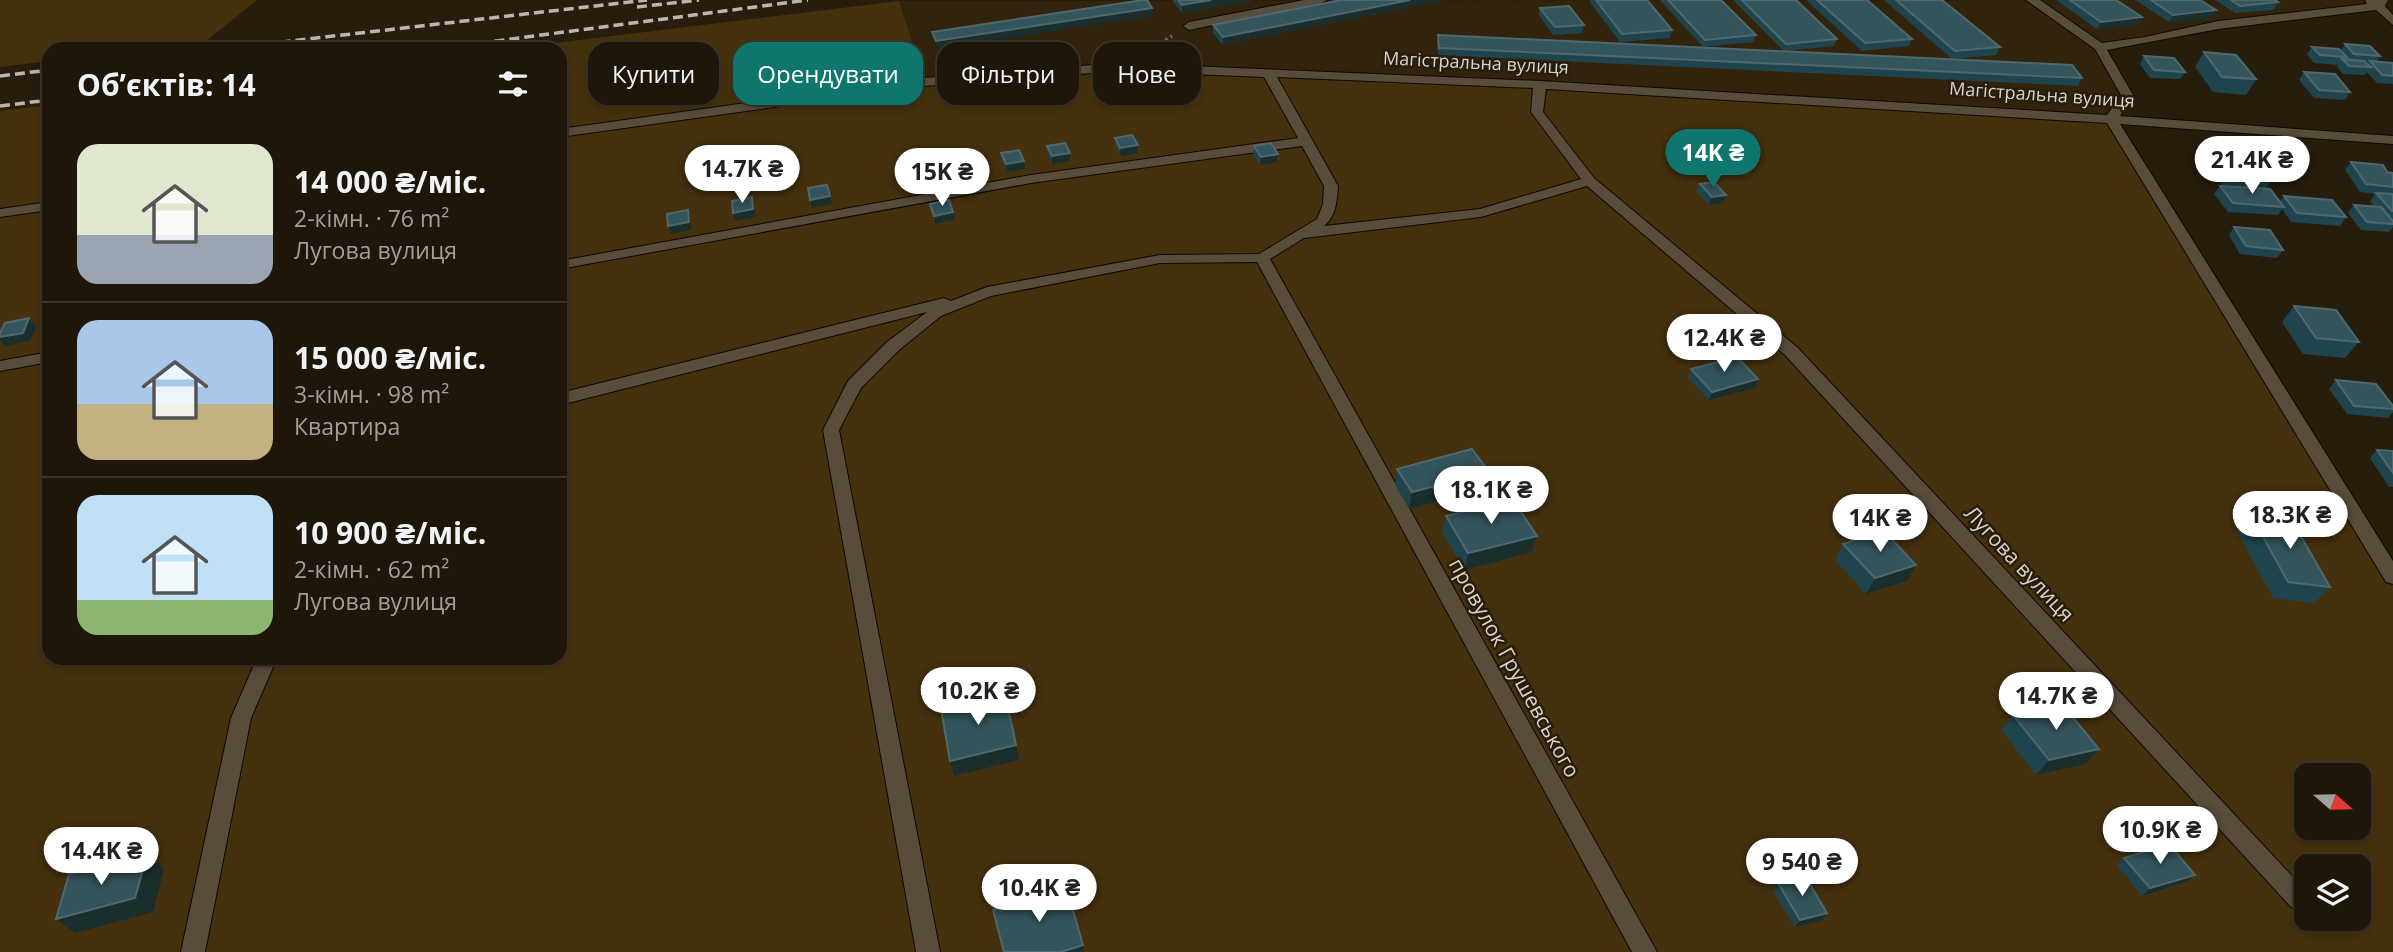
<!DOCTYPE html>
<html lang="uk">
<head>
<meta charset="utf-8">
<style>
	:root { --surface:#1d1609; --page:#251f12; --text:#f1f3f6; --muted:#a09f9c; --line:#3b352a; --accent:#0f766e }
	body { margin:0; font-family:"Open Sans",sans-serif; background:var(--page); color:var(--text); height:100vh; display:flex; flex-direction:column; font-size:26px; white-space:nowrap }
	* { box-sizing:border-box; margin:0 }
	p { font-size:23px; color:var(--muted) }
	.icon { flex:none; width:38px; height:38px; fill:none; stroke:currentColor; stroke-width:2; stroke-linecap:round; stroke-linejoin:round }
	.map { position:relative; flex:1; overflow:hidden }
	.sheet { position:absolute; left:42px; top:42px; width:525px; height:623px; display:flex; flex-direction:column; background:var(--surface); border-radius:21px; box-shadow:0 4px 10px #0003,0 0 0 2px var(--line) }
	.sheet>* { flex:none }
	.banner { position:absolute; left:588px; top:42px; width:665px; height:63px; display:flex; gap:14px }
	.needle { width:46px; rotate:110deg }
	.buttons { position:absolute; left:2294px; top:763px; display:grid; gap:14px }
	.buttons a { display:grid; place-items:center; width:77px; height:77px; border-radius:14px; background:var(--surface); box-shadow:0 4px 10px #0003,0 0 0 2px var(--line); font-size:35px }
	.price { position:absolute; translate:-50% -60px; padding:0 16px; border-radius:24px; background:#fff; color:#222; font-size:23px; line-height:46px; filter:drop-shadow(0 2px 4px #0008) }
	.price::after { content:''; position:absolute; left:50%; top:42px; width:21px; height:16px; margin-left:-10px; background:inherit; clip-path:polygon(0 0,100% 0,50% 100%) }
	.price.active { background:var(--accent); color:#fff }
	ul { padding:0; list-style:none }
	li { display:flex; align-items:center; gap:21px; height:175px; padding:0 35px }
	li+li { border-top:2px solid var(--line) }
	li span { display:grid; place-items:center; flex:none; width:196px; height:140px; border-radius:21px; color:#555 }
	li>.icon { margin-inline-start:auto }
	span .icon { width:84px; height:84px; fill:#fffc; stroke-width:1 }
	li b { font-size:30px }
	h2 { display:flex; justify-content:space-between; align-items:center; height:84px; padding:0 35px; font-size:30px }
	.pill { padding:0 24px; border-radius:21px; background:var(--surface); box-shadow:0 4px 10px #0003,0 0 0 2px var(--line); font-size:24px; line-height:63px }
	.pill.active { background:var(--accent); color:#fff }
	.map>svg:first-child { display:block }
	.built { fill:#32240c }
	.green { fill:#45310e; fill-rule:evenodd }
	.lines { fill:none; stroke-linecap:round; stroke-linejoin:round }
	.minor-casing { stroke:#100700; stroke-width:2 }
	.path { stroke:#71695b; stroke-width:3.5; stroke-dasharray:2.5 3.5; stroke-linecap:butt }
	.minor { fill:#584c3a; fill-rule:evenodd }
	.rail { stroke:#bdb5aa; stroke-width:3.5; stroke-dasharray:10 5; stroke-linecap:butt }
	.wall { fill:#20444e }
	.shaded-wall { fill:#1a2e2e }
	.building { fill:#34545c; stroke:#4f686d; stroke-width:2 }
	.labels { text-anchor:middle; stroke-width:5; stroke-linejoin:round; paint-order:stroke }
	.far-street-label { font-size:18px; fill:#dcd5cb; stroke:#271d0c }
	.street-label { font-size:21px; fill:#dcd5cb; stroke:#271d0c }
</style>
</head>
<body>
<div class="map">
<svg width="2393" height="952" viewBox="0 0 2393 952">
	<rect width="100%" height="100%" fill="#271d0c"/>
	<polygon class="built" points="2382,0 2379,6 2319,12 2101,47 2127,95 2111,119 924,82 899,1"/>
	<g class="green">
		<polygon points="0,0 257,0 205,42 146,49 49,49 49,61 0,67"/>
		<path d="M899,1l26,81 193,-15 422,18 571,34 282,458v375h-2393v-841l49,-6v553h511v-609h-55zM2306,775h53v53h-53zM2306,866h53v53h-53z"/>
	</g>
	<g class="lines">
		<g class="minor-casing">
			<g id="minor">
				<polygon points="1304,0 1327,0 1321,3 1189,30 1183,26 1189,22"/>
				<path d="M2026,0h14l62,43 43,-6 73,-16 149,-17 -2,-4h23l-3,6 8,9v10l-17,-15 -158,19 -111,21 26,45 -13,21 273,20v8l-273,-20 273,437v23l-7,-2 -279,-459 -561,-34 -3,23 51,66 203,169 509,544v16l-7,3 -8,-3 -506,-552 -198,-169 -106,31 -177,21 -34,21 387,693h-25l-375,-690 -97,1 -169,33 -50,20 -42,34 -38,38 -22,42 101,522h-24l-93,-522 25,-49 39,-39 40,-30 -367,93v-12l384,-95 7,3 36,-14 173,-32 99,-1 58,-35 6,-15 1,-18 -22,-40 -271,37 -471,86v-8l471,-86 267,-37 -34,-61 -146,-6 -194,15 -364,51v-8l364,-51 194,-15 422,18 567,34 14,-20 -26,-46zM1277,77l256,11 -2,24 50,67 -101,30 -156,17c12,-9 13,-25 14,-40z"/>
				<polygon points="49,202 49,210 0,217 0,209"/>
				<polygon points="49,352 49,362 0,371 0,361"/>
				<polygon points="257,658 277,658 251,718 205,952 181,952 231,718"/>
			</g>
		</g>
		<polyline class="path" points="1155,46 1172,36"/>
		<use href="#minor" class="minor"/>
		<g class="rail">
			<polyline points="637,7 699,0"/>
			<polyline points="221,49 647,0"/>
			<polyline points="435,49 808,0"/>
			<polyline points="0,76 49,70"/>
			<polyline points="0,106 49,100"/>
		</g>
	</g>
	<g class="wall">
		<polygon points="1172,0 1253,0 1182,13"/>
		<polygon points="1341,0 1223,45 1213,33 1213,25"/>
		<polygon points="1590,0 1647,0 1672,30 1670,38 1620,42 1590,2"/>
		<polygon points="1660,0 1721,0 1756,35 1753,42 1703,47"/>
		<polygon points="1733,0 1796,0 1837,39 1834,46 1784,51 2082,78 2078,86 1438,55 1437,43 1438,35 1784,51"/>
		<polygon points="1806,0 1867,0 1912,39 1909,46 1862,51"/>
		<polygon points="1884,0 1942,0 2000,47 1996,55 1952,59"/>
		<polygon points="2056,0 2116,0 2142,17 2138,25 2097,29"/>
		<polygon points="2135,0 2200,0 2211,18 2169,22"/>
		<polygon points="2215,0 2275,0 2278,2 2273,10 2235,13"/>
		<polygon points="1540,8 1584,25 1582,33 1553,35 1539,15"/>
		<polygon points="2345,44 2380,56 2376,62 2393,63 2393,84 2377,83 2367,72 2365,75 2343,74 2337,67 2338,65 2314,63 2307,54 2312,47 2341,51"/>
		<polygon points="2204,52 2256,79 2246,95 2213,92 2195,67"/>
		<polygon points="2144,56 2185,72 2180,79 2150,78 2140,64"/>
		<polygon points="2304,72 2350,92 2345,100 2314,98 2299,80"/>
		<polygon points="1115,138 1138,153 1121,156 1115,146"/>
		<polygon points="2215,143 2273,177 2265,189 2280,202 2284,196 2346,217 2340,226 2291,222 2282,209 2278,215 2228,212 2214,194 2220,186 2223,186 2205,159"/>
		<polygon points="1047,146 1070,161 1052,164 1048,154"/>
		<polygon points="1254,146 1278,154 1277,162 1260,165 1253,154"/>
		<polygon points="1001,153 1025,169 1007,172 1002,161"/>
		<polygon points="2351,162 2393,173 2393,220 2392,220 2393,227 2389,232 2361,230 2348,213 2354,205 2375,207 2370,201 2375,194 2360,192 2345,170"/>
		<polygon points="1700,184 1726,195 1723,203 1709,205 1697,192"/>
		<polygon points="2234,227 2283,250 2277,258 2240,254 2229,235"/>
		<polygon points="2294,306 2359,342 2345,358 2303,354 2282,322"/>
		<polygon points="1691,369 1755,388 1709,400 1688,378"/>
		<polygon points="2336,380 2393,406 2393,412 2388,418 2347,414 2329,389"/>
		<polygon points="2377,450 2393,451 2393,487 2389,487 2370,458"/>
		<polygon points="1397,469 1485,488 1409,509 1395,485"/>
		<polygon points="2251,515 2330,587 2314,603 2273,598 2237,531"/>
		<polygon points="1446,516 1537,536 1532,552 1465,570 1442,533"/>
		<polygon points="1843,544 1916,565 1907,581 1866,594 1835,560"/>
		<polygon points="2013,715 2099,749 2085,764 2036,775 2001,730"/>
		<polygon points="2124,858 2186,882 2142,896 2117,865"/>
		<polygon points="1778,883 1822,920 1795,927 1773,891"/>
	</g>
	<g class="shaded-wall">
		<polygon points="1211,0 1253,0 1182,13 1182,5"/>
		<polygon points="1410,0 1446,0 1223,45 1223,37"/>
		<polygon points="1152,8 1153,16 937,49 936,41"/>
		<polygon points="2216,10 2211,18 2169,22 2173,15"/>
		<polygon points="2142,17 2138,25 2097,29 2101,22"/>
		<polygon points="1138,145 1138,153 1121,156 1120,148"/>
		<polygon points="793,152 798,171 779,174 777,166"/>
		<polygon points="1070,153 1070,161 1052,164 1052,156"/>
		<polygon points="1278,154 1277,162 1260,165 1261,157"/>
		<polygon points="1024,161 1025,169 1007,172 1006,164"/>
		<polygon points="958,174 959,183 941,186 940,178"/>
		<polygon points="1726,195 1723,203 1709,205 1712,197"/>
		<polygon points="830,196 832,204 812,208 810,200"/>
		<polygon points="752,197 756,217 736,221 733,213"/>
		<polygon points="688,210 690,218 691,230 671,234 668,226"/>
		<polygon points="953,212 955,220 935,224 934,216"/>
		<polygon points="560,271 563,278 562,291 560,291"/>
		<polygon points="29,318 36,327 30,341 5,346 0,340 0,337"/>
		<polygon points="1758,379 1755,388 1709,400 1712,392"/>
		<polygon points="1489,472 1485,488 1409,509 1412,492"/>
		<polygon points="1537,536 1532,552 1465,570 1468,553"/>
		<polygon points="1916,565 1907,581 1866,594 1875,578"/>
		<polygon points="1016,745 1019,760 954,776 950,761"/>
		<polygon points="2099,749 2085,764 2036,775 2049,760"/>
		<polygon points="147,855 164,869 153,912 75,933 56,919"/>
		<polygon points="2195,875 2186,882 2142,896 2150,888"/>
		<polygon points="1827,913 1822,920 1795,927 1800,920"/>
		<polygon points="1083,945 1084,952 1061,952"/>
	</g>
	<g class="building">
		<polygon points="1143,0 1147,0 1152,8 936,41 932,32"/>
		<polygon points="1178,0 1211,0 1182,5"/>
		<polygon points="1341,0 1410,0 1223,37 1213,25"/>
		<polygon points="1596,0 1647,0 1672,30 1622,34"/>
		<polygon points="1668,0 1721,0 1756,35 1705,40"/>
		<polygon points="1742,0 1796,0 1837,39 1786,44"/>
		<polygon points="1817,0 1867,0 1912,39 1865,43"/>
		<polygon points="1896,0 1942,0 2000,47 1955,51"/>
		<polygon points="2070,0 2116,0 2142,17 2101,22"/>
		<polygon points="2151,0 2200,0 2216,10 2173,15"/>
		<polygon points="2231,0 2275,0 2278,2 2240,6"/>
		<polygon points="1569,6 1584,25 1555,27 1540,8"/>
		<polygon points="1438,35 2072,65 2082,78 1439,48"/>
		<polygon points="2345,44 2370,46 2380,56 2354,54"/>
		<polygon points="2312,47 2339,49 2347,57 2320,55"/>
		<polygon points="2204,52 2236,55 2256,79 2222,77"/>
		<polygon points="2144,56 2174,58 2185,72 2154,70"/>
		<polygon points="2342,59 2364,61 2371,67 2349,66"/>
		<polygon points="2370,61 2393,63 2393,76 2382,75"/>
		<polygon points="2304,72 2335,74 2350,92 2319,90"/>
		<polygon points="1132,135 1138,145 1120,148 1115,138"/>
		<polygon points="1065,143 1070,153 1052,156 1047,146"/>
		<polygon points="1271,143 1278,154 1261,157 1254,146"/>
		<polygon points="2215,143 2251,146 2273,177 2236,174"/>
		<polygon points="1019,150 1024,161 1006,164 1001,153"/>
		<polygon points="793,152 796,163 777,166 775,155"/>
		<polygon points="2351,162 2383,165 2387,172 2393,173 2393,187 2366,184"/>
		<polygon points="954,163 958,174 940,178 936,167"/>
		<polygon points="1714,182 1726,195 1712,197 1700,184"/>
		<polygon points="827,185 830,196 810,200 808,188"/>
		<polygon points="2220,186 2270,189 2284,207 2233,203"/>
		<polygon points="2376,193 2393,194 2393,211 2392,211"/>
		<polygon points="2284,196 2332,200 2346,217 2297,213"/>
		<polygon points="752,197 753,209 733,213 732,201"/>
		<polygon points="949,200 953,212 934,216 930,204"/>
		<polygon points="2354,205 2381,207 2393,221 2393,224 2367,222"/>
		<polygon points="688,210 689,222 668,226 667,214"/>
		<polygon points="2234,227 2270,230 2283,250 2246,246"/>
		<polygon points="2294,306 2336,310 2359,342 2316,338"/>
		<polygon points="29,318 23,333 0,337 0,333 5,323"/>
		<polygon points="1737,357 1758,379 1712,392 1691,369"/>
		<polygon points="2336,380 2376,384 2393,406 2393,409 2354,406"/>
		<polygon points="1472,449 1489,472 1412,492 1397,469"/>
		<polygon points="2377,450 2393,451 2393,473"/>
		<polygon points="1513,500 1537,536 1468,553 1446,516"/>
		<polygon points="2251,515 2291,519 2330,587 2288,582"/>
		<polygon points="1884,531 1916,565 1875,578 1843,544"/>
		<polygon points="1005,693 1016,745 950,761 941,709"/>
		<polygon points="2062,704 2099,749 2049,760 2013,715"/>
		<polygon points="2169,844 2195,875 2150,888 2124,858"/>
		<polygon points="147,855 135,898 56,919 69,874"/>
		<polygon points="1805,876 1827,913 1800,920 1778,883"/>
		<polygon points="1066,886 1083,945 1061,952 1004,952 993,910"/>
	</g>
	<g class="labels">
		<g class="far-street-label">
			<text transform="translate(1476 63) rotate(3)" y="6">Магістральна вулиця</text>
			<text transform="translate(2042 95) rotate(4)" y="6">Магістральна вулиця</text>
		</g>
		<g class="street-label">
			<text transform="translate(2019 564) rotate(47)" y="7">Лугова вулиця</text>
			<text transform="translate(1514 668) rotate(61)" y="7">провулок Грушевського</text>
		</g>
	</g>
</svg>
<div class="buttons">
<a><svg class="needle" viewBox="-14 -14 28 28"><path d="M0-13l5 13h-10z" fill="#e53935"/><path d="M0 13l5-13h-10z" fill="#a09f9c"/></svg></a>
<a><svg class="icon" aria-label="layers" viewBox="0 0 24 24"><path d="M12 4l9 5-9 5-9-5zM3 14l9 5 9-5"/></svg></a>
</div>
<b class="price active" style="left:1713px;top:189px">14K ₴</b>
<b class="price" style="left:2252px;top:196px">21.4K ₴</b>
<b class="price" style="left:742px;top:205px">14.7K ₴</b>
<b class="price" style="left:942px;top:208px">15K ₴</b>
<b class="price" style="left:1724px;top:374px">12.4K ₴</b>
<b class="price" style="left:1491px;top:526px">18.1K ₴</b>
<b class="price" style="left:2290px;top:551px">18.3K ₴</b>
<b class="price" style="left:1880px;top:554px">14K ₴</b>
<b class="price" style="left:978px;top:727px">10.2K ₴</b>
<b class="price" style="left:2056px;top:732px">14.7K ₴</b>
<b class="price" style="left:2160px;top:866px">10.9K ₴</b>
<b class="price" style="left:101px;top:887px">14.4K ₴</b>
<b class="price" style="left:1802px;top:898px">9 540 ₴</b>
<b class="price" style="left:1039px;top:924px">10.4K ₴</b>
<div class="banner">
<a class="pill">Купити</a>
<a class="pill active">Орендувати</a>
<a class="pill">Фільтри</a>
<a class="pill">Нове</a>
</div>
<section class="sheet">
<h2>Об’єктів: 14<svg class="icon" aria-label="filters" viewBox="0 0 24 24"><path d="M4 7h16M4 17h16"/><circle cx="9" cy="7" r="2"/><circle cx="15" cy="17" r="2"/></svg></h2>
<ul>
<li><span style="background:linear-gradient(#dfe7d0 65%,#9aa5b1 0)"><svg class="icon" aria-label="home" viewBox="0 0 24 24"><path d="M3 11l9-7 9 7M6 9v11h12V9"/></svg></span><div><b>14 000 ₴/міс.</b><p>2-кімн. · 76 m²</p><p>Лугова вулиця</p></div></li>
<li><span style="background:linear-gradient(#a9c7e8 60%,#c2b280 0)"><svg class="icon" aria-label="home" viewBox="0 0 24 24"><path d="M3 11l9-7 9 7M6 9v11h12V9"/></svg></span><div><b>15 000 ₴/міс.</b><p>3-кімн. · 98 m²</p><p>Квартира</p></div></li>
<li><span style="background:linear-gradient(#bfe0f5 75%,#8fb573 0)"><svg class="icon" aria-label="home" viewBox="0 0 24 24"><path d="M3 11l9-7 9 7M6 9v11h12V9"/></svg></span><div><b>10 900 ₴/міс.</b><p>2-кімн. · 62 m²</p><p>Лугова вулиця</p></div></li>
</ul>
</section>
</div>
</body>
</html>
